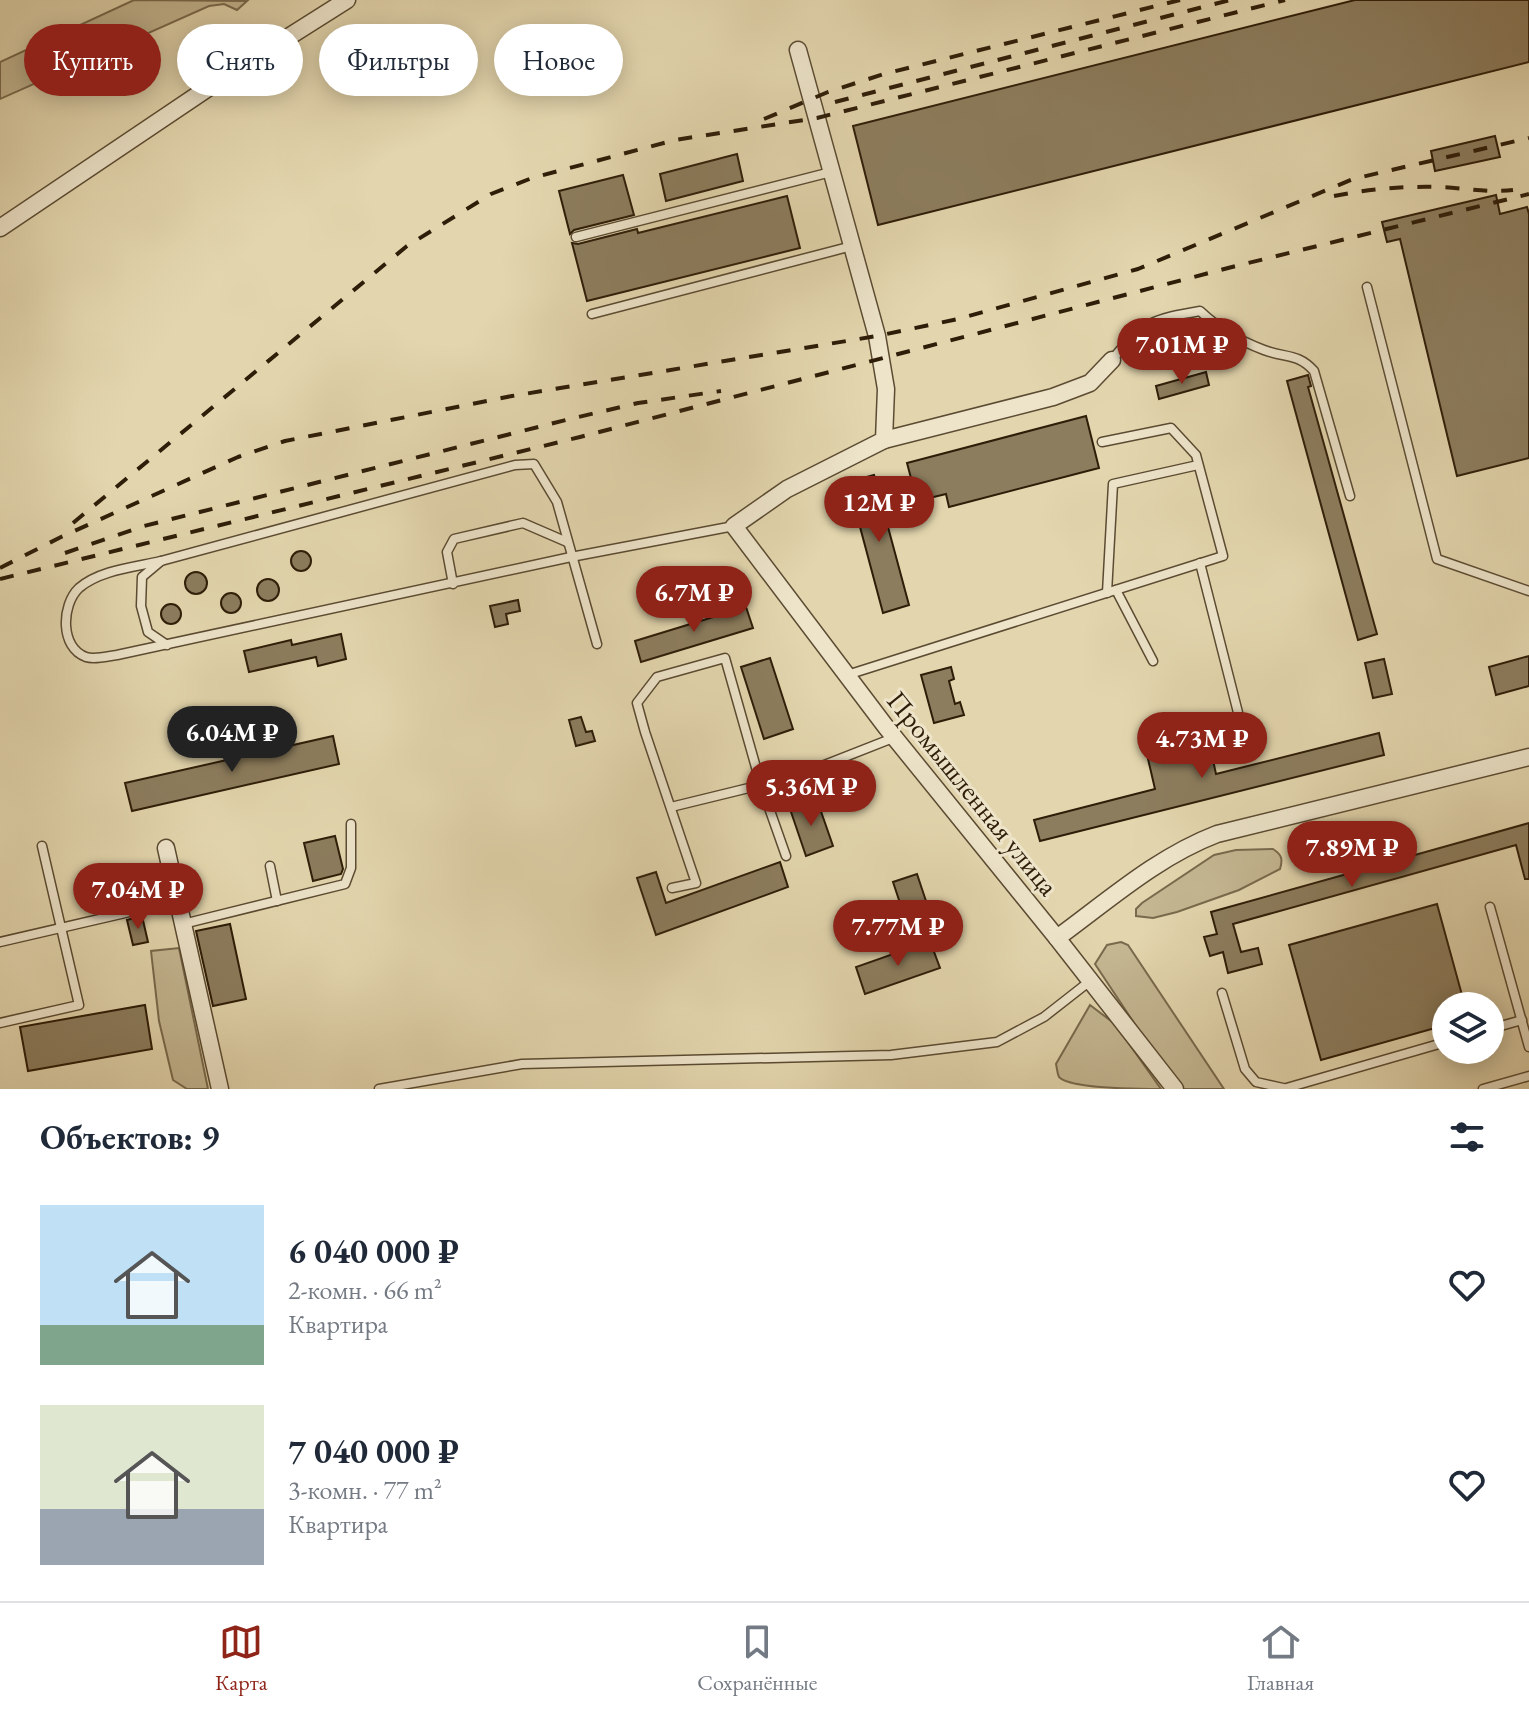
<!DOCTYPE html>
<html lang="ru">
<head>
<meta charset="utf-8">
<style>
	:root { --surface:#fff; --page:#f6f6f7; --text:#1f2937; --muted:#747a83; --line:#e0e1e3; --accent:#8f2418 }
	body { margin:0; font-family:"EB Garamond",serif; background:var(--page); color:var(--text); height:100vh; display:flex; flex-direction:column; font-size:30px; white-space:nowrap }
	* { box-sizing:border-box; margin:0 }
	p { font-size:26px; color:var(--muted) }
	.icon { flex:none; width:44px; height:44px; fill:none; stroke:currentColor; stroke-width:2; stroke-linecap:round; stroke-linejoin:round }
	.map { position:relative; height:1089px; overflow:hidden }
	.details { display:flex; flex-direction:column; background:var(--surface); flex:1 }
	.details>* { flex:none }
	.guide { position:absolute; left:24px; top:24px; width:800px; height:72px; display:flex; gap:16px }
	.tools { position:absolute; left:1432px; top:992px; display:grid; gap:16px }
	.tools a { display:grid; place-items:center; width:72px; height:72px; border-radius:50%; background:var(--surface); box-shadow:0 4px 20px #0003; font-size:40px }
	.price { position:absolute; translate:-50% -68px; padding:0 18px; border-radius:28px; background:var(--accent); color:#fff; font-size:26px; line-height:52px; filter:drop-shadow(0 2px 4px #0008) }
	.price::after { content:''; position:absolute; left:50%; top:48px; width:24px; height:18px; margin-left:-12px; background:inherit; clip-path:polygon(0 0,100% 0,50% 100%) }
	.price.active { background:#222; color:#fff }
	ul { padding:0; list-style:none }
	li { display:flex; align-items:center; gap:24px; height:200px; padding:0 40px }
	li span { display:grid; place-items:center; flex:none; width:224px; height:160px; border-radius:0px; color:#555 }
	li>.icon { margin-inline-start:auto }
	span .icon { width:96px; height:96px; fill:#fffc; stroke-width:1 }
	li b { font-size:34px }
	h2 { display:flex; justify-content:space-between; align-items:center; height:96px; padding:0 40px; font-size:34px }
	.pill { padding:0 28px; border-radius:36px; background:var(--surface); box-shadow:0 4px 20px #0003; font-size:28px; line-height:72px }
	.pill.active { background:var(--accent); color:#fff }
	.tab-bar { display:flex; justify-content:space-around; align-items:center; height:112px; border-top:2px solid var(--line); background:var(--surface); font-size:22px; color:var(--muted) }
	.tab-bar a { display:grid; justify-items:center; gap:4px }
	.tab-bar .active { color:var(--accent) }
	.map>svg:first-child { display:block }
	.green { fill:#c4b792; stroke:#796a4d; stroke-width:2 }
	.building { fill:#8c7d5e; stroke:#2e1d08; stroke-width:2 }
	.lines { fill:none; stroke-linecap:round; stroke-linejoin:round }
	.service-casing { stroke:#5b4b32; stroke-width:11 }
	.minor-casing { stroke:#5b4b32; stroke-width:19 }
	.service { stroke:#ede4ca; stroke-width:8 }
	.minor { stroke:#ede4ca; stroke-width:16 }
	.rail { stroke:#2e1d08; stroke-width:4; stroke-dasharray:14 14; stroke-linecap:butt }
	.labels { text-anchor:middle; stroke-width:6; stroke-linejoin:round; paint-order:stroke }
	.street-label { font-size:28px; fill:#2e1d08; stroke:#ede4ca }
</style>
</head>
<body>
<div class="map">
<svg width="1529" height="1089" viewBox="0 0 1529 1089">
	<rect width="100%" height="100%" fill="#e3d6ae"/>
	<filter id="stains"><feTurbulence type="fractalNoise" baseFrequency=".0025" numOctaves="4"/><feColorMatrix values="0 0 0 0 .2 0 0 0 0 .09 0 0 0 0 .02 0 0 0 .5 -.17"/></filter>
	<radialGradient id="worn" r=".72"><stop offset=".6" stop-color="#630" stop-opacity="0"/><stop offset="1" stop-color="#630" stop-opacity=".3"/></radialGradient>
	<g class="green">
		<polygon points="134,0 247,1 237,10 224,4 209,6 0,99 0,62"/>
		<path d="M1273,849c9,6 10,10 7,20l-41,21 -62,22 -24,6 -17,-2v-7l6,-6 72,-48 22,-5z"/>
		<polygon points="1121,942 1128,945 1224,1089 1181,1089 1148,1044 1095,964 1107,945"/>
		<polygon points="179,948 208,1089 187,1089 173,1080 159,1021 151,951"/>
		<path d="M1090,1005l25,19 46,65c-22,0 -91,0 -102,-12 -2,-4 -2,-9 -3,-13z"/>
	</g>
	<g class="building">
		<polygon points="1355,0 1529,0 1529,62 878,225 853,126"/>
		<polygon points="1495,136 1500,157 1435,171 1431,151"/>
		<polygon points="737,154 743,181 666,201 660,174"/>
		<polygon points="623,175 634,215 574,230 570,234 559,191"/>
		<polygon points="1496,195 1500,214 1527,207 1529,214 1529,458 1457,476 1400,239 1387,242 1382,222"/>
		<polygon points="787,196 800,248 587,301 572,243 578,244 637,229 638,233"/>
		<polygon points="1206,372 1209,385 1159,399 1156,386"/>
		<polygon points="1308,375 1311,386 1308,387 1377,634 1358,640 1287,381"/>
		<polygon points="1086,416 1099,468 949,507 946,494 917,501 907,463"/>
		<polygon points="874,475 909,605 883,613 848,482"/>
		<circle cx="301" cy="561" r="10"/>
		<circle cx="196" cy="583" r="11"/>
		<circle cx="268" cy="590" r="11"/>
		<circle cx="231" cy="603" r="10"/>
		<polygon points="518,600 520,611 506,614 508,624 495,627 490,606"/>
		<circle cx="171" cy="614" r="10"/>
		<polygon points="746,607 753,628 641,662 635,641"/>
		<polygon points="341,634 346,659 318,666 316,657 249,672 244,651 291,640 292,645"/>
		<polygon points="1529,656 1529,686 1496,695 1489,667"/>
		<polygon points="770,658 793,729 764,739 741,667"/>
		<polygon points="1384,659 1392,694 1373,698 1365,663"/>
		<polygon points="951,667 954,679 949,681 955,704 960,702 964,715 934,723 921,675"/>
		<polygon points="581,717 586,732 592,731 595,741 576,746 569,720"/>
		<polygon points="1207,732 1216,774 1379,733 1384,755 1040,841 1034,820 1155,789 1145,746"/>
		<polygon points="333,736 339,764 132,811 125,783"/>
		<polygon points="817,800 833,846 806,856 790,809"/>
		<polygon points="1529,823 1529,879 1525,879 1516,845 1233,924 1241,952 1258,948 1262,964 1228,973 1223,952 1210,956 1204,937 1217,934 1211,912"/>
		<polygon points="335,836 343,869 341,874 313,881 304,843"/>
		<polygon points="780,862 788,887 656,935 637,878 656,872 666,903"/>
		<polygon points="917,874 926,901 902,909 893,882"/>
		<polygon points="1437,904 1465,1006 1446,1006 1446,1025 1321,1060 1289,945"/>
		<polygon points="142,916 148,942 133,945 127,920"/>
		<polygon points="230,924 246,999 213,1006 196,931"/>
		<polygon points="930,941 940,968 865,994 856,967"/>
		<polygon points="145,1005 152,1049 28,1071 20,1027"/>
	</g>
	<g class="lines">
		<g class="service-casing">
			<g id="service">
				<polyline points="576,237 831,172"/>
				<polyline points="1367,287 1437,559 1529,591"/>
				<polyline points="592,314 852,246"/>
				<path d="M1112,360c30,-38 41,-41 88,-49 19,18 40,30 64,39 21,8 34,3 50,21l36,125"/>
				<path d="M161,561c-26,6 -61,9 -82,27 -18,17 -19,60 7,69 9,3 22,-1 31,-2l454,-98 163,-31"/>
				<polyline points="1200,563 1247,748"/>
				<polyline points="453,584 447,552 454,539 523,523 567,542"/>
				<polyline points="1116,590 1153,661"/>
				<polyline points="1107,593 1113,484 1198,465"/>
				<polyline points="167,645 148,632 141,606 142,577 161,561 515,465 534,464 557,502 597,644"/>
				<polyline points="847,675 1223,556 1196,455 1171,428 1102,442"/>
				<polyline points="671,807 761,785 725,658 657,677 637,703 645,732 696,883 672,888"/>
				<polyline points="786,856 761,785 804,773 893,738"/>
				<polyline points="270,866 277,901"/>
				<polyline points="1490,907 1529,1047"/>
				<polyline points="183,924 345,884 351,868 351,824"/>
				<polyline points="0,942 177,901"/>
				<polyline points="1222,993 1245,1069 1256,1082 1283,1088"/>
				<polyline points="0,1023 79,1005 42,846"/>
				<polyline points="1490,1029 1522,1020"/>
				<polyline points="379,1089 522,1064 891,1055 997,1042 1044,1017 1090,981"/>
				<polyline points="1283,1089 1446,1042"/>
				<polyline points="1483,1089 1529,1076"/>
			</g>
		</g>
		<g class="minor-casing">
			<g id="minor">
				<polyline points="798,50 877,336 886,389 884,440 787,489 734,526 886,727 1057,938 1175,1089"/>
				<polyline points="0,228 214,84 347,0"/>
				<polyline points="884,440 1053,397 1090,383 1112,360"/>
				<polyline points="166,848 220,1089"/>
				<path d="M1057,938c52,-38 100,-81 160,-104l312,-77"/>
			</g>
		</g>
		<use href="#service" class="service"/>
		<use href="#minor" class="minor"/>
		<g class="rail">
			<polyline points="835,102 1230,0"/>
			<polyline points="764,119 828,92 884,74 1180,0"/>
			<path d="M1334,196c35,-7 69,-10 105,-9 25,1 49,6 74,3"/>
			<polyline points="73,523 407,246 491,194 532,178 675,140 817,118 1285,0"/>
			<polyline points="65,553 144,526 570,419 638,403 721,391"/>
			<polyline points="0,568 61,537 238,457 285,441 512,396 877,336 958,319 1138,269 1353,179 1529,138"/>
			<polyline points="0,579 580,437 1232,267 1529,194"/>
		</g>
	</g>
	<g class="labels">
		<g class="street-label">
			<text transform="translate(973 793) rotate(51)" y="10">Промышленная улица</text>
		</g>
	</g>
	<rect width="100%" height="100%" filter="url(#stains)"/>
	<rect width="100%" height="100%" fill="url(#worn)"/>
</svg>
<div class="tools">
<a><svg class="icon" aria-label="layers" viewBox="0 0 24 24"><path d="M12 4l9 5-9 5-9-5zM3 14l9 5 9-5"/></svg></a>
</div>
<b class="price" style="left:1182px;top:386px">7.01M ₽</b>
<b class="price" style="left:879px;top:544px">12M ₽</b>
<b class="price" style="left:694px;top:634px">6.7M ₽</b>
<b class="price active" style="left:232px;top:774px">6.04M ₽</b>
<b class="price" style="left:1202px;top:780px">4.73M ₽</b>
<b class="price" style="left:811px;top:828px">5.36M ₽</b>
<b class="price" style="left:1352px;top:889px">7.89M ₽</b>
<b class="price" style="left:138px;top:931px">7.04M ₽</b>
<b class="price" style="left:898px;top:968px">7.77M ₽</b>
<div class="guide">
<a class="pill active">Купить</a>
<a class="pill">Снять</a>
<a class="pill">Фильтры</a>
<a class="pill">Новое</a>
</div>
</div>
<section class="details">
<h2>Объектов: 9<svg class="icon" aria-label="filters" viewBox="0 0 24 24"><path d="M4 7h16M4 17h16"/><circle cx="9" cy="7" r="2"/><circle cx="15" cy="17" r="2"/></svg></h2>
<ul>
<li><span style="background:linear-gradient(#bfe0f5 75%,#7fa58c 0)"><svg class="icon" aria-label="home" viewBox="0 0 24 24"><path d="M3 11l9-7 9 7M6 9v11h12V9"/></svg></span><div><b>6 040 000 ₽</b><p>2-комн. · 66 m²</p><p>Квартира</p></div><svg class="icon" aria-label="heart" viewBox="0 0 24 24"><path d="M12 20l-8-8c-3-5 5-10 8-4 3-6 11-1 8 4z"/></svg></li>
<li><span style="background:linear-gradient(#dfe7d0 65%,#9aa5b1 0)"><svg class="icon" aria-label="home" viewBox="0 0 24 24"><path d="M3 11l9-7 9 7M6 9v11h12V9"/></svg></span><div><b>7 040 000 ₽</b><p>3-комн. · 77 m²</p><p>Квартира</p></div><svg class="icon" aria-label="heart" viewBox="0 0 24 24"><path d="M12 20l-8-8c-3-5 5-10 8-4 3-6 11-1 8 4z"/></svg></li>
</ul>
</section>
<nav class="tab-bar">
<a class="active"><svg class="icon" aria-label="map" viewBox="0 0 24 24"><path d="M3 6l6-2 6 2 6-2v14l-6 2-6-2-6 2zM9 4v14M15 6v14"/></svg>Карта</a>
<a><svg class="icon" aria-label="saved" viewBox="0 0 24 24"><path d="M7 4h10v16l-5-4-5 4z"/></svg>Сохранённые</a>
<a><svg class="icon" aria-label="home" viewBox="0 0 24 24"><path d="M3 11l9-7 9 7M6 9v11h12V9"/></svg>Главная</a>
</nav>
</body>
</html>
